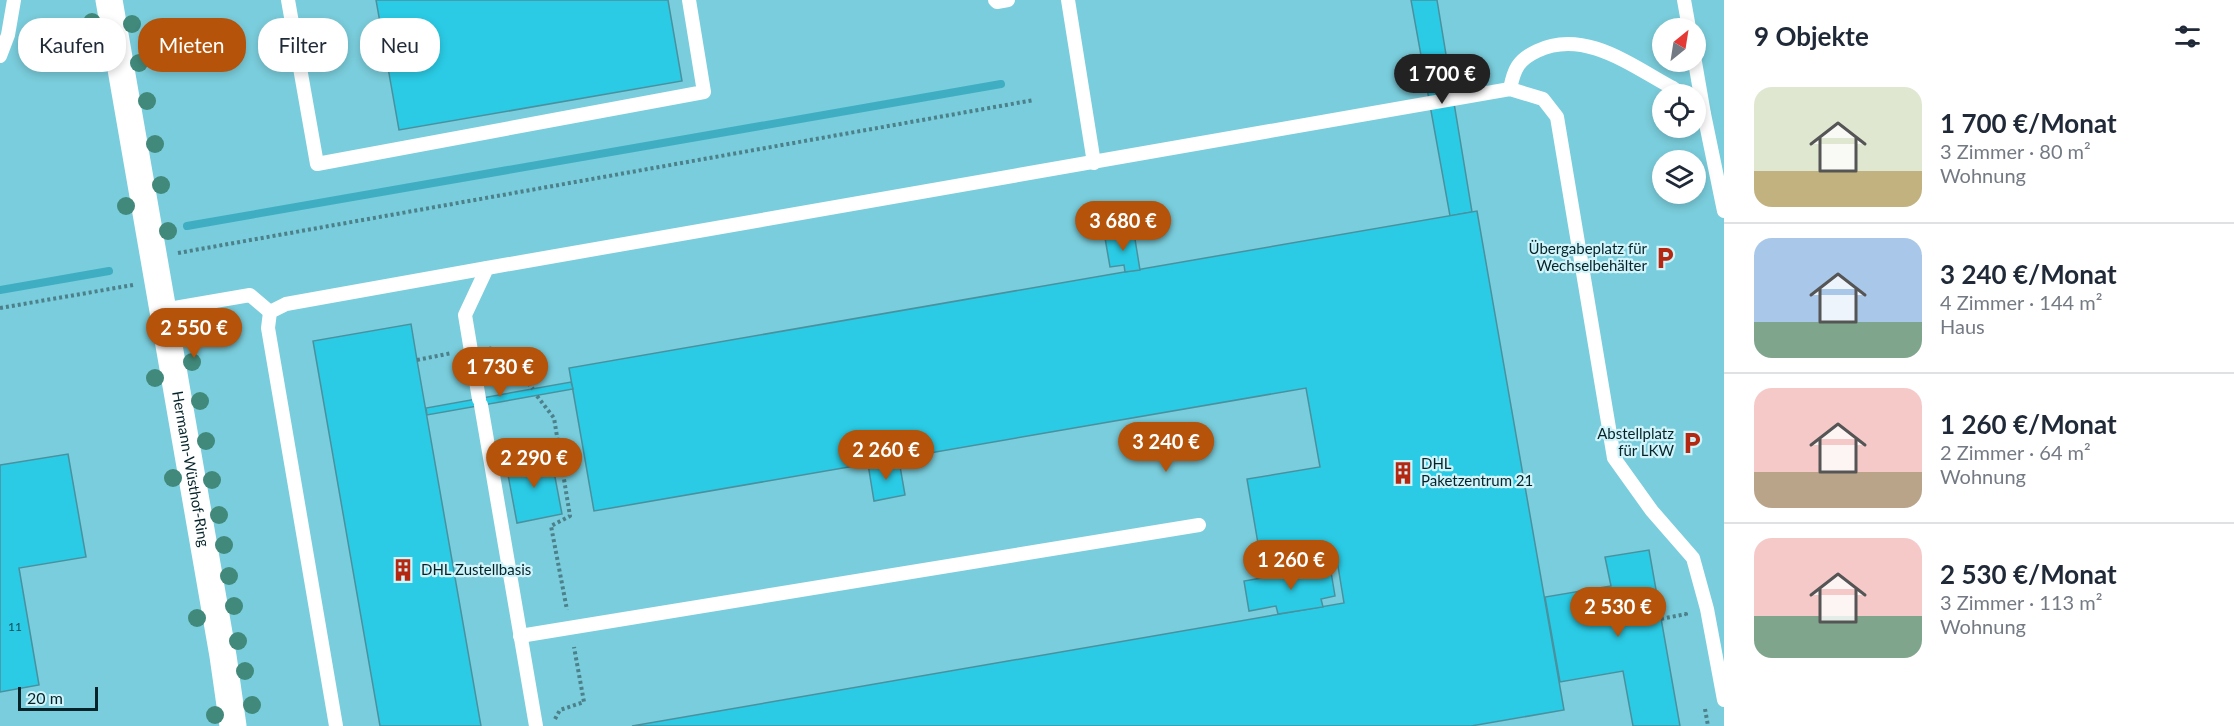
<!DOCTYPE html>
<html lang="de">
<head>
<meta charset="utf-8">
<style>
	:root { --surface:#fff; --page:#f2f2f3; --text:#1f2937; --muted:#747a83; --line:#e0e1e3; --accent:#b45309 }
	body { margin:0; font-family:Lato,sans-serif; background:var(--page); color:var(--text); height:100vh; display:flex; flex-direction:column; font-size:22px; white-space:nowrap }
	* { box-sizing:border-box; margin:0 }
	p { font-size:20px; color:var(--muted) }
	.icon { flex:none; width:33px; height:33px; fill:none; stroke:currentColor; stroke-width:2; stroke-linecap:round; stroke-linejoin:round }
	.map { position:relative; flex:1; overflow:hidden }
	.details { display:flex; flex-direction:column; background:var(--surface); width:510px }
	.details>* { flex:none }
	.top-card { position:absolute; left:18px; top:18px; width:570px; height:54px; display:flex; gap:12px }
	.needle { width:39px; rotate:30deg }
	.buttons { position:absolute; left:1652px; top:18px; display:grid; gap:12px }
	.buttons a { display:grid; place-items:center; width:54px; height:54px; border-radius:50%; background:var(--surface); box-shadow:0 3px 9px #0003; font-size:30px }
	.scale { position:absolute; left:18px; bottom:15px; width:80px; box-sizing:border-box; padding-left:6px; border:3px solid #05242a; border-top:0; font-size:16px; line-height:21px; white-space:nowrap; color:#05242a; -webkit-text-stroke:4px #d1f4fb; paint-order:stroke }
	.price { position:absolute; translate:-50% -51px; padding:0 14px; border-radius:21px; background:var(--accent); color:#fff; font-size:20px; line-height:39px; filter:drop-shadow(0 2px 3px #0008) }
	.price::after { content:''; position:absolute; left:50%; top:36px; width:18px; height:14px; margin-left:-9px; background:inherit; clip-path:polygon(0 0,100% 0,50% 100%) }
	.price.on { background:#222; color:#fff }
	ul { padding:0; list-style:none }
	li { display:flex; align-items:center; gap:18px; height:150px; padding:0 30px }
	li+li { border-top:2px solid var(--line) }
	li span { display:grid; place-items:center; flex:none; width:168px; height:120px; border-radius:18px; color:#555 }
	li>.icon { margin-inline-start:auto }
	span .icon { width:72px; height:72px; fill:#fffc; stroke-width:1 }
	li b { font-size:26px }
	h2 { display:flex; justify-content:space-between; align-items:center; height:72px; padding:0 30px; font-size:26px }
	.chip { padding:0 21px; border-radius:24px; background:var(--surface); box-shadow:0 3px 9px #0003; font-size:21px; line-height:54px }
	.chip.on { background:var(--accent); color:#fff }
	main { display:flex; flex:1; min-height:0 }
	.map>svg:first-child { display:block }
	.built { fill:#7acddc; fill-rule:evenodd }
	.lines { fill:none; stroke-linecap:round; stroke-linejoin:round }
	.stream { stroke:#3faec2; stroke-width:8 }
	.building { fill:#2bcbe5; stroke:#49919f; stroke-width:1.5 }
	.path { stroke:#4c808a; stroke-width:4; stroke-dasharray:3 3; stroke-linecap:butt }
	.lane { stroke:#fff; stroke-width:14 }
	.street { stroke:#fff; stroke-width:27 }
	.tree { fill:#41897a }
	.labels { text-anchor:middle; stroke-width:4.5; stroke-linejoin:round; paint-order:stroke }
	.number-label { font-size:12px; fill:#0e4e59 }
	.poi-label { font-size:15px; fill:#05242a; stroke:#d1f4fb; text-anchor:end }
	.street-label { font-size:15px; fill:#05242a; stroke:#d1f4fb }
</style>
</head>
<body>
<main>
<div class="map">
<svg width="1724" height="726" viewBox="0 0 1724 726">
	<rect width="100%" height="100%" fill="#91d9e8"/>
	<path class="built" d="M0,0h1724v726h-1724zM1662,28h33v34h-33zM1662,94h33v34h-33zM1662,160h33v34h-33z"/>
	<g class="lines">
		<g class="stream">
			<polyline points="187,226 1001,84"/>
			<polyline points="0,290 109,271"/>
		</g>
	</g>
	<g class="building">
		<polygon points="376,0 668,0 682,81 399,130"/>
		<polygon points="1411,0 1437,0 1472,212 1450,216"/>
		<polygon points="1477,211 1564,710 1471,726 632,726 1344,603 1336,554 1262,567 1247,479 1320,467 1306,388 594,511 569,368"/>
		<polygon points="1134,233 1140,270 1125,272 1124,265 1110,267 1105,238"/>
		<polygon points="411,324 417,360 481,726 380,726 313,341"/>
		<polygon points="571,382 573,389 427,415 426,408"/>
		<polygon points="68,454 86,557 19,568 39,685 0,692 0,465"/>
		<polygon points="551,456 562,514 517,523 506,464"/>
		<polygon points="885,461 887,468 900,466 905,495 874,501 868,464"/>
		<polygon points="1649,550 1680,726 1633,726 1623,671 1560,682 1545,597 1611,586 1605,557"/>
		<polygon points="1330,566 1335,596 1321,599 1323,607 1278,614 1276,606 1249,611 1244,581"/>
	</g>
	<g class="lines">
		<g class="path">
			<polyline points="178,253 1034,100"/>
			<polyline points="0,308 133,285"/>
			<polyline points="489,348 504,354 533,389"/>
			<polyline points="417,360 452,353"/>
			<polyline points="537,396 554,418 570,516 551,526 567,610"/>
			<polyline points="1661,619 1686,614 1686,616"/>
			<polyline points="1705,709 1708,726"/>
			<polyline points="555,719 560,710 584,702 574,647"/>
		</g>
		<g class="lane">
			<polyline points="288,0 317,164 704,92 689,0"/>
			<polyline points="995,0 997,2 1008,0"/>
			<polyline points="1068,0 1094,163"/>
			<polyline points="1684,0 1689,28"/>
			<polyline points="0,56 8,35 14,0"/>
			<polyline points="1695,62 1704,114"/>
			<path d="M1510,89c4,-20 8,-29 27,-38 47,-23 95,15 136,37l9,6"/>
			<polyline points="1695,106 1704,114 1724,211"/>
			<polyline points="163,310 250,295 270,312"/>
			<polyline points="479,399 465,315 487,268 1510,89 1543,99 1557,117 1614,458 1652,511 1693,558 1707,609 1724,700"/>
			<polyline points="481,405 536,726"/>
			<polyline points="520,636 1199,525"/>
			<polyline points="336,726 268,328 270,312 286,304 487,268"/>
		</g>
		<path class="street" id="s1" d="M109,0l114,656 10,70"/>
	</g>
	<g class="tree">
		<circle cx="92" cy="22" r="9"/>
		<circle cx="132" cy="24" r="9"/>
		<circle cx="139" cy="63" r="9"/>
		<circle cx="147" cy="101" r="9"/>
		<circle cx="155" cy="144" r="9"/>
		<circle cx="161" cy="185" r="9"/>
		<circle cx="126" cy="206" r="9"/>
		<circle cx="168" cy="231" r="9"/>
		<circle cx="192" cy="362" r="9"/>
		<circle cx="155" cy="378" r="9"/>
		<circle cx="200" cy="401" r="9"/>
		<circle cx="206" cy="441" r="9"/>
		<circle cx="173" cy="478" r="9"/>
		<circle cx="212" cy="480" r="9"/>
		<circle cx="219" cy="515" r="9"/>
		<circle cx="224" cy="545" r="9"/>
		<circle cx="229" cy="576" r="9"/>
		<circle cx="234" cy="606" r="9"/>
		<circle cx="197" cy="618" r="9"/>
		<circle cx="238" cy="641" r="9"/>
		<circle cx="245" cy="671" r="9"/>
		<circle cx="252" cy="705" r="9"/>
		<circle cx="215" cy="715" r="9"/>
	</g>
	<defs>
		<g id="parking-bare" transform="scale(1.8)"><path d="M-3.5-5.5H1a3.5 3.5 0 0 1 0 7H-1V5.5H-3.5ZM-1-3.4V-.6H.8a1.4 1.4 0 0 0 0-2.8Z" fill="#b42710" stroke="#d1f4fb" stroke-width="2.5" paint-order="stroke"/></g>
		<g id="building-bare" transform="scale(1.8)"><path d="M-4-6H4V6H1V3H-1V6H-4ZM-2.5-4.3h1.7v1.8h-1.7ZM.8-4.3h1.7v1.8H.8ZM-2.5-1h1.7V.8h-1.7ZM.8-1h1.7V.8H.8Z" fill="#b42710" stroke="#d1f4fb" stroke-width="2.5" paint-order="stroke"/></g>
	</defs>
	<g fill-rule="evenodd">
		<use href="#parking-bare" x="1665" y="258"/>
		<use href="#parking-bare" x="1692" y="443"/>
		<use href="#building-bare" x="1403" y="473"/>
		<use href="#building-bare" x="403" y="570"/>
	</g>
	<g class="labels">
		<g class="number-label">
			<text x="15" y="631">11</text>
		</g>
		<g class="poi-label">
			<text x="1647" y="254">Übergabeplatz für<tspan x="1647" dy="17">Wechselbehälter</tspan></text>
			<text x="1674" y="439">Abstellplatz<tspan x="1674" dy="17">für LKW</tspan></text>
			<text x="1421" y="469" text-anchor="start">DHL<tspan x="1421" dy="17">Paketzentrum 21</tspan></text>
			<text x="421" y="575" text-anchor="start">DHL Zustellbasis</text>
		</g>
		<g class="street-label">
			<text dy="5" stroke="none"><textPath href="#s1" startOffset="476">Hermann-Wüsthof-Ring</textPath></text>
		</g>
	</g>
</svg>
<div class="buttons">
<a><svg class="needle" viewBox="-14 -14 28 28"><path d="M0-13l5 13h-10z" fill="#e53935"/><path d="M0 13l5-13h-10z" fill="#747a83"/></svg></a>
<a><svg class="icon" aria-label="locate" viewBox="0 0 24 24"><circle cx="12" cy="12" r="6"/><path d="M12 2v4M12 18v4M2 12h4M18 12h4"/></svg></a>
<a><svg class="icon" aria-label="layers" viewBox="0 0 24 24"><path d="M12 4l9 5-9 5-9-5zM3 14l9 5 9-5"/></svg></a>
</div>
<div class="scale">20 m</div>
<b class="price on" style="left:1442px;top:105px">1 700 €</b>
<b class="price" style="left:1123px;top:252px">3 680 €</b>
<b class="price" style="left:194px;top:359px">2 550 €</b>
<b class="price" style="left:500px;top:398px">1 730 €</b>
<b class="price" style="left:1166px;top:473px">3 240 €</b>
<b class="price" style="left:886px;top:481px">2 260 €</b>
<b class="price" style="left:534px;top:489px">2 290 €</b>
<b class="price" style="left:1291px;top:591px">1 260 €</b>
<b class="price" style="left:1618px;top:638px">2 530 €</b>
<div class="top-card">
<a class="chip">Kaufen</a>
<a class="chip on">Mieten</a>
<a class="chip">Filter</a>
<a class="chip">Neu</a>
</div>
</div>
<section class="details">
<h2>9 Objekte<svg class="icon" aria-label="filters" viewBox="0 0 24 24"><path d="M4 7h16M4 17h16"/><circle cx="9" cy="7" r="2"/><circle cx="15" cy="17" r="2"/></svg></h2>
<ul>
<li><span style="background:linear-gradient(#dfe7d0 70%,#c2b280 0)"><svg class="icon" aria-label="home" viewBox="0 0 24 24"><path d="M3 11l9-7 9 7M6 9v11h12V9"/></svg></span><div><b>1 700 €/Monat</b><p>3 Zimmer · 80 m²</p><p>Wohnung</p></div></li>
<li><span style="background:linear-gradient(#a9c7e8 70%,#7fa58c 0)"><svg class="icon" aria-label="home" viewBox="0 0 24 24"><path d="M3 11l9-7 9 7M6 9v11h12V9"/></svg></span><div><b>3 240 €/Monat</b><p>4 Zimmer · 144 m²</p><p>Haus</p></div></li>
<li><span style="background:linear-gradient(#f6c9c9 70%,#b9a48a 0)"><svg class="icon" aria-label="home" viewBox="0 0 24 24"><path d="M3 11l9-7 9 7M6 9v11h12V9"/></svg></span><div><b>1 260 €/Monat</b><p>2 Zimmer · 64 m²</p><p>Wohnung</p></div></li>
<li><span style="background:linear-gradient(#f6c9c9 65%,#7fa58c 0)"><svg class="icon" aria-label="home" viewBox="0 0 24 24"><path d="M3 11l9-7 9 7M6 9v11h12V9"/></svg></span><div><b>2 530 €/Monat</b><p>3 Zimmer · 113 m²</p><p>Wohnung</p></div></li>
</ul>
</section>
</main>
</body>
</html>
